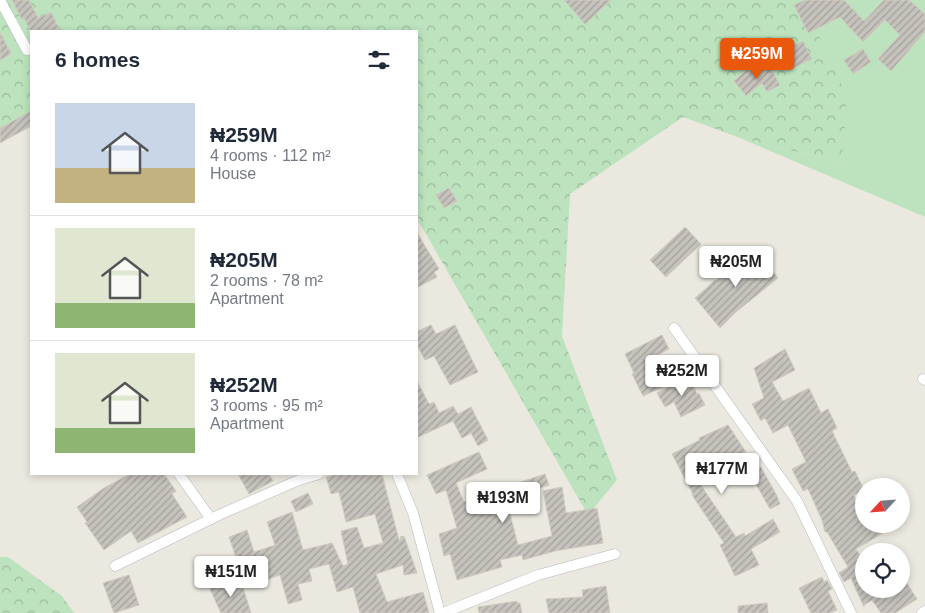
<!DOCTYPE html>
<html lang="en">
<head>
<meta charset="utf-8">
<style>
	:root { --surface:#fff; --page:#f2f2f3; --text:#1f2937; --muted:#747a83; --line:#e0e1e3; --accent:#ea580c }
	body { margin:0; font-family:Helvetica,sans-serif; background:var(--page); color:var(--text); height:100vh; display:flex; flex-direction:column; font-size:19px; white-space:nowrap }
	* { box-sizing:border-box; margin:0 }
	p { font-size:16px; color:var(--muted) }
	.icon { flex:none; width:28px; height:28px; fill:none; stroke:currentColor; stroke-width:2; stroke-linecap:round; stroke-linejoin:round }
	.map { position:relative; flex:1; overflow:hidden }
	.panel { position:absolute; left:30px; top:30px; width:388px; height:445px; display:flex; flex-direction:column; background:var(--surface); border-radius:0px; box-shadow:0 2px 8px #0003 }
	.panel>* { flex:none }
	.needle { width:32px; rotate:244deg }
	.fabs { position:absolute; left:855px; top:478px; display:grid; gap:10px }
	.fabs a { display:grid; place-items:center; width:55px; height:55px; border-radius:50%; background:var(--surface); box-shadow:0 2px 8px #0003; font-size:25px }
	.price { position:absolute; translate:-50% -42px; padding:0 11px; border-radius:5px; background:#fff; color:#222; font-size:16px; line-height:32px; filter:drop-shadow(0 1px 2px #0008) }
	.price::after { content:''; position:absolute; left:50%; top:30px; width:15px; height:11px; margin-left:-8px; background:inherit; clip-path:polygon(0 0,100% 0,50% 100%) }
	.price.on { background:var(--accent); color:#fff }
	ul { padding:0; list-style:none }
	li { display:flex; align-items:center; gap:15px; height:125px; padding:0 25px }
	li+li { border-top:1px solid var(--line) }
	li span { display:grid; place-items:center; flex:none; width:140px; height:100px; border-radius:0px; color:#555 }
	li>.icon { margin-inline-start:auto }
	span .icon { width:60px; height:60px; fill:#fffc; stroke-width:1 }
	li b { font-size:21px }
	h2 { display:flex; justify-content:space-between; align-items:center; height:60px; padding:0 25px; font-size:21px }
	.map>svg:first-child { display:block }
	.green { fill:#bce3bd }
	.forest { fill:url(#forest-crowns) }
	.building { fill:url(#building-hatch); stroke:#cfcbbe }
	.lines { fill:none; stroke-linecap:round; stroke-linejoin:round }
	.street-casing { stroke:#b5b7bc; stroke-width:11 }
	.street { stroke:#fff; stroke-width:10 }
</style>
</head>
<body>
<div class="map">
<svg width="925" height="613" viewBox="0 0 925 613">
	<defs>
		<pattern id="forest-crowns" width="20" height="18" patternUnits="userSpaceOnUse" patternTransform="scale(1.25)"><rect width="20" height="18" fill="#bce3bd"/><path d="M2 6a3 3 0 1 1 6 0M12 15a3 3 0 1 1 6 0" fill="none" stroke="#9cbb9d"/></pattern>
		<pattern id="building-hatch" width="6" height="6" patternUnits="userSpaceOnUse" patternTransform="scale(1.25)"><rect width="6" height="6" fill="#c6c3bd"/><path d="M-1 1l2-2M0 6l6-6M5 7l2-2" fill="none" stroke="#a4a19d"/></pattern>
	</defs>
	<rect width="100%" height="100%" fill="#ebe9df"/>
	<polygon class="green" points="790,0 925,0 925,217 740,138 842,163"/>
	<g class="forest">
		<polygon points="0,0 803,0 847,96 842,163 740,138 683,117 570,194 562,336 617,480 588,515 416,217 416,31 31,31 31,120 0,130"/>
		<polygon points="0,557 8,557 62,596 74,613 0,613"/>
	</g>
	<g class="building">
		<polygon points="12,0 29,0 38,18 51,12 60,31 30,31 24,18 22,20"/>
		<polygon points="564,0 611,0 585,24"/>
		<polygon points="805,0 844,0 864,21 884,0 909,0 925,14 925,32 891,71 878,59 900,35 885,20 863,42 840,17 808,33 794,5"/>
		<polygon points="0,32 11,54 0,60"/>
		<polygon points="803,41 812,59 793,68 784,50"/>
		<polygon points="863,49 871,62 853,74 844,60"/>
		<polygon points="769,65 780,85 767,92 762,83 746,96 734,81 749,68 754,74"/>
		<polygon points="31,111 31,126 0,143 0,128"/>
		<polygon points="449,188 457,201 444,208 436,195"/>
		<polygon points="685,227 701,244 666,277 650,260"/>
		<polygon points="416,231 439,269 434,272 437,277 416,288"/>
		<polygon points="755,249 778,278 736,312 720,328 695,298 715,280 716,281"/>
		<polygon points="431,325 436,334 455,325 478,372 450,385 434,356 425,360 416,343 416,332"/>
		<polygon points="662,335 669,349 649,359 663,387 643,396 632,374 634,373 625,354"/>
		<polygon points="785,349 795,370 772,382 783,401 809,388 821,413 828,409 837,428 832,431 852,472 855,471 864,490 854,495 860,519 864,517 864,524 877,524 883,533 856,549 864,562 864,589 901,589 901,574 917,599 895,613 881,613 872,600 864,605 864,607 851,578 844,582 839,573 848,567 827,532 825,532 822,520 808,489 803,491 792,469 806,462 788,425 773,433 765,418 761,421 752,404 764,398 754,368"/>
		<polygon points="689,377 697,394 699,393 705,405 681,417 674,402 665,407 657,393"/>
		<polygon points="416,379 429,404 434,402 439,413 453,406 458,414 471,407 488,440 478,446 471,433 462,438 453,421 416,438"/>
		<polygon points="728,425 746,452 737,456 742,465 732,470 727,460 694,475 736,537 744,533 745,536 773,519 780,532 751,549 759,565 735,576 720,545 724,543 692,495 693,494 672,454 700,440 699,438"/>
		<polygon points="479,452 487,469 456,483 464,502 504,490 518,545 552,536 543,491 562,487 566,513 597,508 603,543 555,551 523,560 522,555 500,560 502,567 457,580 450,554 444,556 439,534 457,528 446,490 436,494 427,475"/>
		<polygon points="761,467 777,496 780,504 770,509 750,474"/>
		<polygon points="130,474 164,474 176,491 172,494 187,517 138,543 131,531 104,550 85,523 87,522 77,507 104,488"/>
		<polygon points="238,474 269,474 273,481 249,494"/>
		<polygon points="338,474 382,474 399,540 401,539 400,537 404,536 417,573 404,575 403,565 376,574 387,602 423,592 429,613 360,613 353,587 337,592 329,564 309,569 312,581 298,584 302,600 288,604 280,575 266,580 264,574 244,581 229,537 247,530 254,552 275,545 267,522 292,512 303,550 332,543 343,566 348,564 341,531 357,527 364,548 383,543 375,514 346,522 339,492 331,494 326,477"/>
		<polygon points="545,474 549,485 507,499 503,488"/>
		<polygon points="308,493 313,504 296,512 291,501"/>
		<polygon points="129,575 139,605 114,613 103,583"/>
		<polygon points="822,577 824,582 827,580 832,589 828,591 837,610 830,613 811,613 799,588"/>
		<polygon points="240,578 251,613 221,613 210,589"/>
		<polygon points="606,586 610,613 549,613 546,599 583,597 582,590"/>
		<polygon points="517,601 517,603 520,603 522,613 479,613 478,607"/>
		<polygon points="767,603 768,613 738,613 738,606"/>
	</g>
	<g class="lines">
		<g class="street-casing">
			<g id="street">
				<polyline points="0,0 27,50"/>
				<polyline points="674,328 797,501 851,613"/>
				<polyline points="923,379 925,380"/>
				<polyline points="179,474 211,519"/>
				<polyline points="397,474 413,513 440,613"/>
				<polyline points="115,566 221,514 299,480 319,474"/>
				<polyline points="443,613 538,575 615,554"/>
				<polyline points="922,613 925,611"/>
			</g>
		</g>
		<use href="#street" class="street"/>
	</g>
</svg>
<div class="fabs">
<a><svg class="needle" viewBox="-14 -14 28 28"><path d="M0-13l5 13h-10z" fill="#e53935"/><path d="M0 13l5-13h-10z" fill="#747a83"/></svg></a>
<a><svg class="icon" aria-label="locate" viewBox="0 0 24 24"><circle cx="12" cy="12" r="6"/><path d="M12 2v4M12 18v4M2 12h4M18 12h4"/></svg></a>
</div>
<b class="price on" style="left:757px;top:80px">₦259M</b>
<b class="price" style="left:736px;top:288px">₦205M</b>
<b class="price" style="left:682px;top:397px">₦252M</b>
<b class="price" style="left:722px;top:495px">₦177M</b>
<b class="price" style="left:503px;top:524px">₦193M</b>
<b class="price" style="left:231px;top:598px">₦151M</b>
<section class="panel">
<h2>6 homes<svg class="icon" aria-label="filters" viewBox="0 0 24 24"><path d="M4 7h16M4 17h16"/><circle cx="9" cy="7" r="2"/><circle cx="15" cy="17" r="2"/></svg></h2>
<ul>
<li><span style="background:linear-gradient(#c9d6e8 65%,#c2b280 0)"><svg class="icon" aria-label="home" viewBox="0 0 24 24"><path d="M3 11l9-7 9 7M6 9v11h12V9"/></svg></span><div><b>₦259M</b><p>4 rooms · 112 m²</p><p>House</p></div></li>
<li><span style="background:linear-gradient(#dfe7d0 75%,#8fb573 0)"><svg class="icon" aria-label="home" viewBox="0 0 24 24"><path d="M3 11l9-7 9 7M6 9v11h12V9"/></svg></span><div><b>₦205M</b><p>2 rooms · 78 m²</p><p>Apartment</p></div></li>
<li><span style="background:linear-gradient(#dfe7d0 75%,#8fb573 0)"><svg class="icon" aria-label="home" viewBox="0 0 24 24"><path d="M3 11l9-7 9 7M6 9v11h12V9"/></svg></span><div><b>₦252M</b><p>3 rooms · 95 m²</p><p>Apartment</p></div></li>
</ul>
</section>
</div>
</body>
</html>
